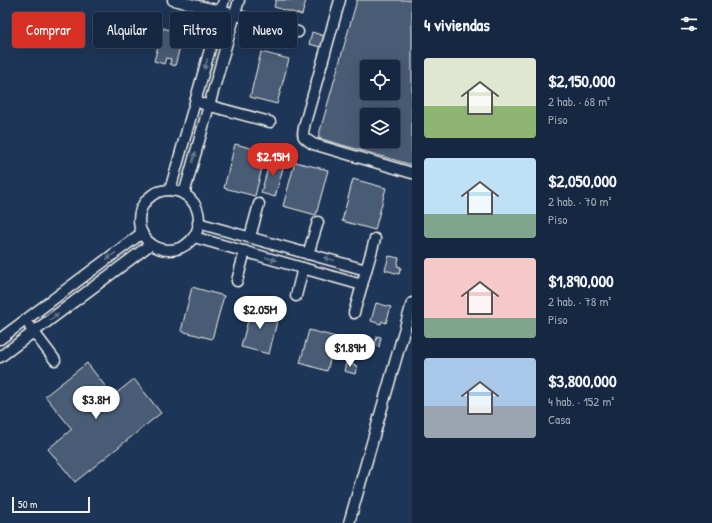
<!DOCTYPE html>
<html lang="es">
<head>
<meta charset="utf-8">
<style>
	:root { --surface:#162841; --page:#1f3048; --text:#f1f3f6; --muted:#9ea6b1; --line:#35445a; --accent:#d93025 }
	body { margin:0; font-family:"Patrick Hand",sans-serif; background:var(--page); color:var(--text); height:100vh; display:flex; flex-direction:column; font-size:15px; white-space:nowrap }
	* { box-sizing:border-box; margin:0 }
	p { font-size:13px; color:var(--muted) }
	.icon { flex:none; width:22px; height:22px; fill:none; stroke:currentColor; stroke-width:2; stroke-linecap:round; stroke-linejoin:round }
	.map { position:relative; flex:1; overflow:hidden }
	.side { display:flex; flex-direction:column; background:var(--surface); width:300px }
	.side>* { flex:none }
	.top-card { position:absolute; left:12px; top:12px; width:340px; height:36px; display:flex; gap:8px }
	.tools { position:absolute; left:360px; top:60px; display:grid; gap:8px }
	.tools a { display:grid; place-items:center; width:40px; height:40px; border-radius:4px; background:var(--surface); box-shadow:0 4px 16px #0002,0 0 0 1px var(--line); font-size:20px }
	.scale { position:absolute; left:12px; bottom:10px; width:78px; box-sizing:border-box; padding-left:4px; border:2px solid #f4f1e8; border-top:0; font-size:11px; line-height:14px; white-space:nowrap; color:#f4f1e8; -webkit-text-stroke:3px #1d3557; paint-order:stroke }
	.price { position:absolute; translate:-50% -34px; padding:0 9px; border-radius:14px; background:#fff; color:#222; font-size:13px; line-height:26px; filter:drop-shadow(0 1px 2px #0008) }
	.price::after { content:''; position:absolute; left:50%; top:24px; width:12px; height:9px; margin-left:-6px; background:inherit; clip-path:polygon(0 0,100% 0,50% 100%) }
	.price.on { background:var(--accent); color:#fff }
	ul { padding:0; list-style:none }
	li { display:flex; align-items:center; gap:12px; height:100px; padding:0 12px }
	li span { display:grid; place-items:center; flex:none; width:112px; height:80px; border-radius:4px; color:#555 }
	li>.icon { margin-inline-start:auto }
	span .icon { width:48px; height:48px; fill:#fffc; stroke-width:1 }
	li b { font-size:17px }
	h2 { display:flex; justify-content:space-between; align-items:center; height:48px; padding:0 12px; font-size:17px }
	.chip { padding:0 14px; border-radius:4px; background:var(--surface); box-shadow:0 4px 16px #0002,0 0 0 1px var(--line); font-size:14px; line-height:36px }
	.chip.on { background:var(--accent); color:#fff }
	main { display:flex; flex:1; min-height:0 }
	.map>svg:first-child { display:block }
	.building { fill:#485b74; stroke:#f4f1e8; fill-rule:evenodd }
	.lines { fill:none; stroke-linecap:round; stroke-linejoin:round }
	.minor-casing { stroke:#f4f1e8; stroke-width:13 }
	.minor { stroke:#1d3557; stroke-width:10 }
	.oneway { fill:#68778a }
</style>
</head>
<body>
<main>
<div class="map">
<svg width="412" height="523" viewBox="0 0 412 523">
	<rect width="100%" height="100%" fill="#1d3557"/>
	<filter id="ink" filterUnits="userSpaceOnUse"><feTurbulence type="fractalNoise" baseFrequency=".025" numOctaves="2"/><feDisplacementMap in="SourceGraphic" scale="8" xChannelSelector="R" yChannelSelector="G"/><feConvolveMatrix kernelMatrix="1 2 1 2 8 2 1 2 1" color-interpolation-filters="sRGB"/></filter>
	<g filter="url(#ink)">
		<g class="building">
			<polygon points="276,0 306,0 302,15 274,7"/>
			<path d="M357,0h55v165l-94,-27zM367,67h26v26h-26zM367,115h26v26h-26z"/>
			<polygon points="163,28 173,31 172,36 177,38 178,33 183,35 175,66 170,64 171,59 166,58 164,64 154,61"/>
			<polygon points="312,32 324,36 321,47 309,44"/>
			<polygon points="261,52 289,59 277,104 250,97"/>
			<polygon points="235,144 266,152 255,196 224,188"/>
			<polygon points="271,157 285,161 275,197 261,193"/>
			<polygon points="295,162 328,170 316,215 283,206"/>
			<polygon points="353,179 386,188 375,230 342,221"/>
			<polygon points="389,256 399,258 397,266 401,267 399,274 385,270"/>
			<polygon points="192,287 224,296 212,339 181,331"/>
			<polygon points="376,303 391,307 386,323 382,321 381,324 371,321"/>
			<polygon points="252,305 279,313 269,354 241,347"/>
			<polygon points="309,330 336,337 327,371 300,363"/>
			<polygon points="377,336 381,337 379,347 375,345"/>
			<polygon points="87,363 113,396 134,379 161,413 75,482 48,449 72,429 45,396"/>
			<polygon points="346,363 357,366 355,374 344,371"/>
		</g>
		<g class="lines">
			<g class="minor-casing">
				<g id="minor">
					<polyline points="173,0 221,11 298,32"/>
					<path d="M340,0l-35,123c-3,14 -4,13 8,21l99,29"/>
					<polyline points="203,104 270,122"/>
					<polyline points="170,190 224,0"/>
					<circle cx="169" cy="220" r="30"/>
					<polyline points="184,194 239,0"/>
					<polyline points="198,223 366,270"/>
					<polyline points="194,237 362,285"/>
					<polyline points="250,237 259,204"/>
					<polyline points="308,254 318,222"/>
					<polyline points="237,281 245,251"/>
					<polyline points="296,296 303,268"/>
					<polyline points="354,313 375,239"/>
					<polyline points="30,327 55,360"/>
					<polyline points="0,339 142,233"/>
					<polyline points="0,357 151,244"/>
					<polyline points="349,523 412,303"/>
				</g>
			</g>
			<use href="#minor" class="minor"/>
		</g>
		<defs><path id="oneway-solid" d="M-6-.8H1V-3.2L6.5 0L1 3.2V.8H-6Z"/></defs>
		<g class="oneway">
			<use href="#oneway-solid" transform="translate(206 64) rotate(106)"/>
			<use href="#oneway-solid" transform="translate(194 157) rotate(-74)"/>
			<use href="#oneway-solid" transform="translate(111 256) rotate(143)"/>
			<use href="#oneway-solid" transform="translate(271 259) rotate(16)"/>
			<use href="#oneway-solid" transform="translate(329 259) rotate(-165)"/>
			<use href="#oneway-solid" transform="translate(54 317) rotate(-37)"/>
		</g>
	</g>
</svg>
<div class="tools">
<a><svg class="icon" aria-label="locate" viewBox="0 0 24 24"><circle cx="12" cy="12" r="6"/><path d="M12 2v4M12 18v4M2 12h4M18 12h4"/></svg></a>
<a><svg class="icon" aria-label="layers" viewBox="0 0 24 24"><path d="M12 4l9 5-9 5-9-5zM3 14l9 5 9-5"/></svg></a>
</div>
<div class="scale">50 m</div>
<b class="price on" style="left:273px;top:177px">$2.15M</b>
<b class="price" style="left:260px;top:330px">$2.05M</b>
<b class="price" style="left:350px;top:368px">$1.89M</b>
<b class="price" style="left:96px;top:420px">$3.8M</b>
<div class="top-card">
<a class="chip on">Comprar</a>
<a class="chip">Alquilar</a>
<a class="chip">Filtros</a>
<a class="chip">Nuevo</a>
</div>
</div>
<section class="side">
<h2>4 viviendas<svg class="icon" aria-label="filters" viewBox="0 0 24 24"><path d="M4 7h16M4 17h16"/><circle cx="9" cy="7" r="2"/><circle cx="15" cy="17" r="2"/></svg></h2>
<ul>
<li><span style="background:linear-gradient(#dfe7d0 60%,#8fb573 0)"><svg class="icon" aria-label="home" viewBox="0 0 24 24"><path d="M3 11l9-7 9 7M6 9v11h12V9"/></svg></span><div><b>$2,150,000</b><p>2 hab. · 68 m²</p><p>Piso</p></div></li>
<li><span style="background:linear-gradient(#bfe0f5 70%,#7fa58c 0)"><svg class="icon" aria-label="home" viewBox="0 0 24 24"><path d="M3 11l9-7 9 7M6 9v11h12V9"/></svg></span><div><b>$2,050,000</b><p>2 hab. · 70 m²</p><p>Piso</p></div></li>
<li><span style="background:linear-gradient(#f6c9c9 75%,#7fa58c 0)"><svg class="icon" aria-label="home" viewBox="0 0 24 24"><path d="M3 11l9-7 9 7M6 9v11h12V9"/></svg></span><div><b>$1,890,000</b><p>2 hab. · 78 m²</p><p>Piso</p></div></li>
<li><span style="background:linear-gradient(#a9c7e8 60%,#9aa5b1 0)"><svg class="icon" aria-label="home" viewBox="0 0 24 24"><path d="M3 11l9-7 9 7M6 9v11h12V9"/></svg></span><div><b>$3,800,000</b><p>4 hab. · 152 m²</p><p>Casa</p></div></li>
</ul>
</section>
</main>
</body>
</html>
